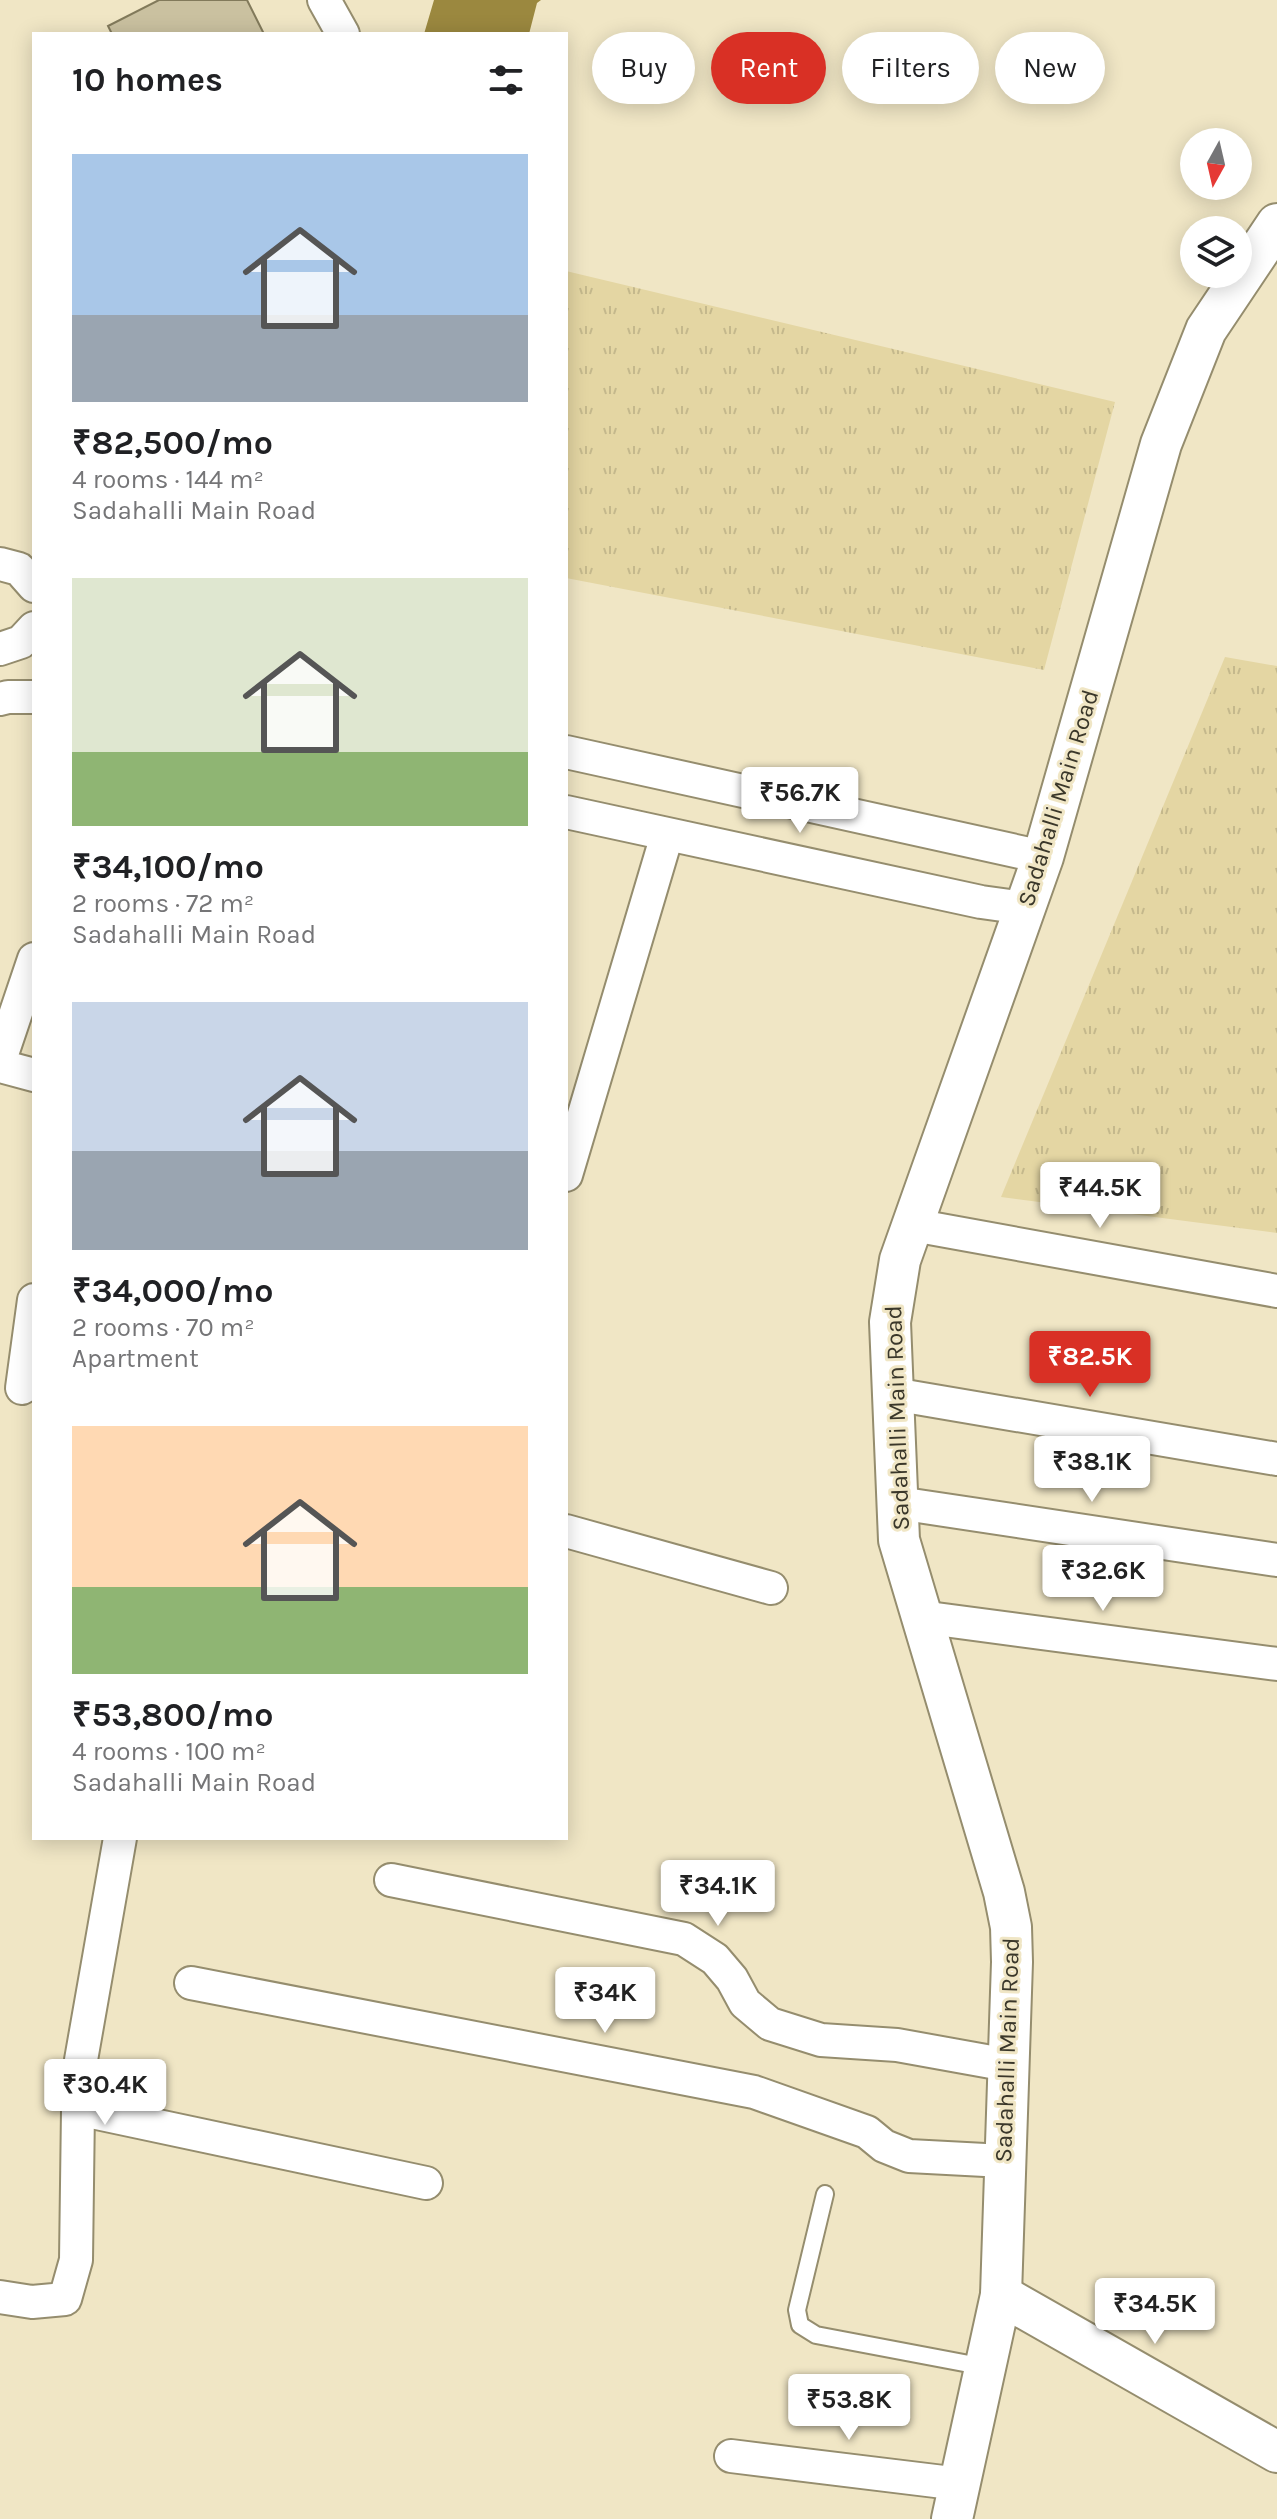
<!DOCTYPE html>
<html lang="en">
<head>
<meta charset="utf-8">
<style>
	:root { --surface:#fff; --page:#f2f2f2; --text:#202124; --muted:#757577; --accent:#d93025 }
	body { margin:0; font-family:Karla,sans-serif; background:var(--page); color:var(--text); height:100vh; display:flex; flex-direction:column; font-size:30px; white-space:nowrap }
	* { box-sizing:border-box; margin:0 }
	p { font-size:26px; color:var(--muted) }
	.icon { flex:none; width:44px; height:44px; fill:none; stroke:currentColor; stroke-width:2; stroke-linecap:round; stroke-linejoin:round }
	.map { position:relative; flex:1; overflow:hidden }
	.panel { position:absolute; left:32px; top:32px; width:536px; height:1808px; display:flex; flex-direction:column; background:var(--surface); border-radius:0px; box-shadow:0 4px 20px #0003 }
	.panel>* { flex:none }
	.top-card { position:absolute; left:592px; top:32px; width:564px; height:72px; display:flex; gap:16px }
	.needle { width:52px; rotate:188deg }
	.fabs { position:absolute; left:1180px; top:128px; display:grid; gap:16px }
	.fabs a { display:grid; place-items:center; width:72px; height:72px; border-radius:50%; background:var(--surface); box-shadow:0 4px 20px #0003; font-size:40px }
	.price { position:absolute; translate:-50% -68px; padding:0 18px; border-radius:8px; background:#fff; color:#222; font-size:26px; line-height:52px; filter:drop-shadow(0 2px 4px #0008) }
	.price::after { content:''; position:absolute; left:50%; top:48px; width:24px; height:18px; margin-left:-12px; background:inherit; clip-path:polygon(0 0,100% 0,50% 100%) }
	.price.active { background:var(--accent); color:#fff }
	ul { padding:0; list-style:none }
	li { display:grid; align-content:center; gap:16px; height:424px; padding:0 40px }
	li span { display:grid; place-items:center; height:248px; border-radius:0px; color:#555 }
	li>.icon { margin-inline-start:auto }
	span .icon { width:144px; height:144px; fill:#fffc; stroke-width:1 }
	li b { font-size:34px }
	h2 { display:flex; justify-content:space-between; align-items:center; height:96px; padding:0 40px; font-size:34px }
	.tag { padding:0 28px; border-radius:36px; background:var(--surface); box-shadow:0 4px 20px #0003; font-size:28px; line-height:72px }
	.tag.active { background:var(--accent); color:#fff }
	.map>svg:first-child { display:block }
	.grass { fill:url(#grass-tufts) }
	.water { fill:#9b883f }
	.building { fill:#cac1a0; stroke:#827a5b; stroke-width:2 }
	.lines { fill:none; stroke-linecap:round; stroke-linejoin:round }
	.service-casing { stroke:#958d6e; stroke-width:20 }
	.minor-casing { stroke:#958d6e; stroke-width:36 }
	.tertiary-casing { stroke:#958d6e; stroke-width:44 }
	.service { stroke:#fff; stroke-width:16 }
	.minor { stroke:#fff; stroke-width:32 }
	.tertiary { stroke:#fff; stroke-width:40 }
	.labels { text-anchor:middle; stroke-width:6; stroke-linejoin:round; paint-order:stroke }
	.street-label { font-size:24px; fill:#3a372a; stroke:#f0e6c5 }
</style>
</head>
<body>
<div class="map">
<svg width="1277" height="2519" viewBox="0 0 1277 2519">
	<defs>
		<pattern id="grass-tufts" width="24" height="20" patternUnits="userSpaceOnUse" patternTransform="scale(2)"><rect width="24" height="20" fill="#e4d6a3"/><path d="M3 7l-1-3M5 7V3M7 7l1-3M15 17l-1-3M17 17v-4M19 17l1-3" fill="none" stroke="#c4b88c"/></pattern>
	</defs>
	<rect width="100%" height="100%" fill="#f0e6c5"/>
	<g class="grass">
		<polygon points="566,271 1115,402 1044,670 566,578"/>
		<polygon points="1225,657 1277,666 1277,1233 1001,1197"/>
	</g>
	<polygon class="water" points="434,0 541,0 537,3 529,34 424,34"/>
	<polygon class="building" points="159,0 247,0 264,34 112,34 108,26"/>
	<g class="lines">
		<g class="service-casing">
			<polyline id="service" points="825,2194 797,2310 800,2325 816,2335 985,2367"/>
		</g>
		<g class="minor-casing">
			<g id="minor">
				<polyline points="324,0 343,34"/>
				<polyline points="0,564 19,569 34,586"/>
				<polyline points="0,649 21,642 34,628"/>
				<polyline points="0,699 8,697 34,697"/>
				<polyline points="566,752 1043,857"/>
				<polyline points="566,812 981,902 1025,908"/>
				<polyline points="0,1060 34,959"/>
				<polyline points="0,1066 34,1075"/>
				<polyline points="566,1175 667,835"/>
				<polyline points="913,1225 1277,1291"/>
				<polyline points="22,1388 34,1300"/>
				<polyline points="893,1394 1277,1459"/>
				<polyline points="898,1503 1277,1560"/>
				<polyline points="566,1531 771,1588"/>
				<polyline points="921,1617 1277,1664"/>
				<polyline points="391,1880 684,1939 715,1959 732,1979 745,2003 770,2024 821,2040 897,2045 1008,2065"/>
				<polyline points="191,1983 754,2092 867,2132 884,2146 909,2156 1004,2161"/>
				<polyline points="78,2109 426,2183"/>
				<polyline points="0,2297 32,2302 65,2299 76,2260 78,2109 81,2060 120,1838"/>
				<polyline points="731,2456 960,2484"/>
			</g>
		</g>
		<g class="tertiary-casing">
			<g id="tertiary">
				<polyline points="1001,2295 1277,2452"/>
				<polyline points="952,2519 1001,2295 1012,1962 1011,1927 1004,1892 899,1540 890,1322 900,1260 1043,857 1161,444 1206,330 1277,224"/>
			</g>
		</g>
		<use href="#service" class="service"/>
		<use href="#minor" class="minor"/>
		<use href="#tertiary" class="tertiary"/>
	</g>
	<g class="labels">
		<g class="street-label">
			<text transform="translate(1058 798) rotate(-73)" y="8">Sadahalli Main Road</text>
			<text transform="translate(897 1418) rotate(-92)" y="8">Sadahalli Main Road</text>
			<text transform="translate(1007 2050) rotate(-88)" y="8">Sadahalli Main Road</text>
		</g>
	</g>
</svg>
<div class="fabs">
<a><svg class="needle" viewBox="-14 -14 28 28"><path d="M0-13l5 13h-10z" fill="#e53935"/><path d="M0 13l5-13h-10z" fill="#757577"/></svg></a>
<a><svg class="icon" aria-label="layers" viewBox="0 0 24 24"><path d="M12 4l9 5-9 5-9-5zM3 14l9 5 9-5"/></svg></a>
</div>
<b class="price" style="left:800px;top:835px">₹56.7K</b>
<b class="price" style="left:1100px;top:1230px">₹44.5K</b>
<b class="price active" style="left:1090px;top:1399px">₹82.5K</b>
<b class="price" style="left:1092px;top:1504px">₹38.1K</b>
<b class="price" style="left:1103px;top:1613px">₹32.6K</b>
<b class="price" style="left:718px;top:1928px">₹34.1K</b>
<b class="price" style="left:605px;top:2035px">₹34K</b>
<b class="price" style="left:105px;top:2127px">₹30.4K</b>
<b class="price" style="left:1155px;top:2346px">₹34.5K</b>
<b class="price" style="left:849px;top:2442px">₹53.8K</b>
<div class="top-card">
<a class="tag">Buy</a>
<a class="tag active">Rent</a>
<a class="tag">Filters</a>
<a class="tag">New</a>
</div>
<section class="panel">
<h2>10 homes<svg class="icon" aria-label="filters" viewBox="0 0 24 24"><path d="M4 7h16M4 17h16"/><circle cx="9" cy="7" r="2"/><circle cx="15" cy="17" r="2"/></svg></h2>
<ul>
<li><span style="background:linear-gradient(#a9c7e8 65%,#9aa5b1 0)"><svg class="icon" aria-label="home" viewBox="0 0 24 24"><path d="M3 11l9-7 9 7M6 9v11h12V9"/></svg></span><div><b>₹82,500/mo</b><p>4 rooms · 144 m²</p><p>Sadahalli Main Road</p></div></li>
<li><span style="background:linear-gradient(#dfe7d0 70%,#8fb573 0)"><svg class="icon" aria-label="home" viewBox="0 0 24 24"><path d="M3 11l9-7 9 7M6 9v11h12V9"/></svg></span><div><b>₹34,100/mo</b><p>2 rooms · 72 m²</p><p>Sadahalli Main Road</p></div></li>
<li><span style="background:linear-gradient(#c9d6e8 60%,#9aa5b1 0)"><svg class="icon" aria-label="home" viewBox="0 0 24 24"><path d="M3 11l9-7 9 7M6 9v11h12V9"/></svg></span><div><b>₹34,000/mo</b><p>2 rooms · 70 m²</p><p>Apartment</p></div></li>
<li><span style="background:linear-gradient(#ffd9b3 65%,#8fb573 0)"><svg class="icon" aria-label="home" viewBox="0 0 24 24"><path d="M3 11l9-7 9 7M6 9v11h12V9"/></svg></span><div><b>₹53,800/mo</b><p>4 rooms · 100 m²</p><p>Sadahalli Main Road</p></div></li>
</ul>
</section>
</div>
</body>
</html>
